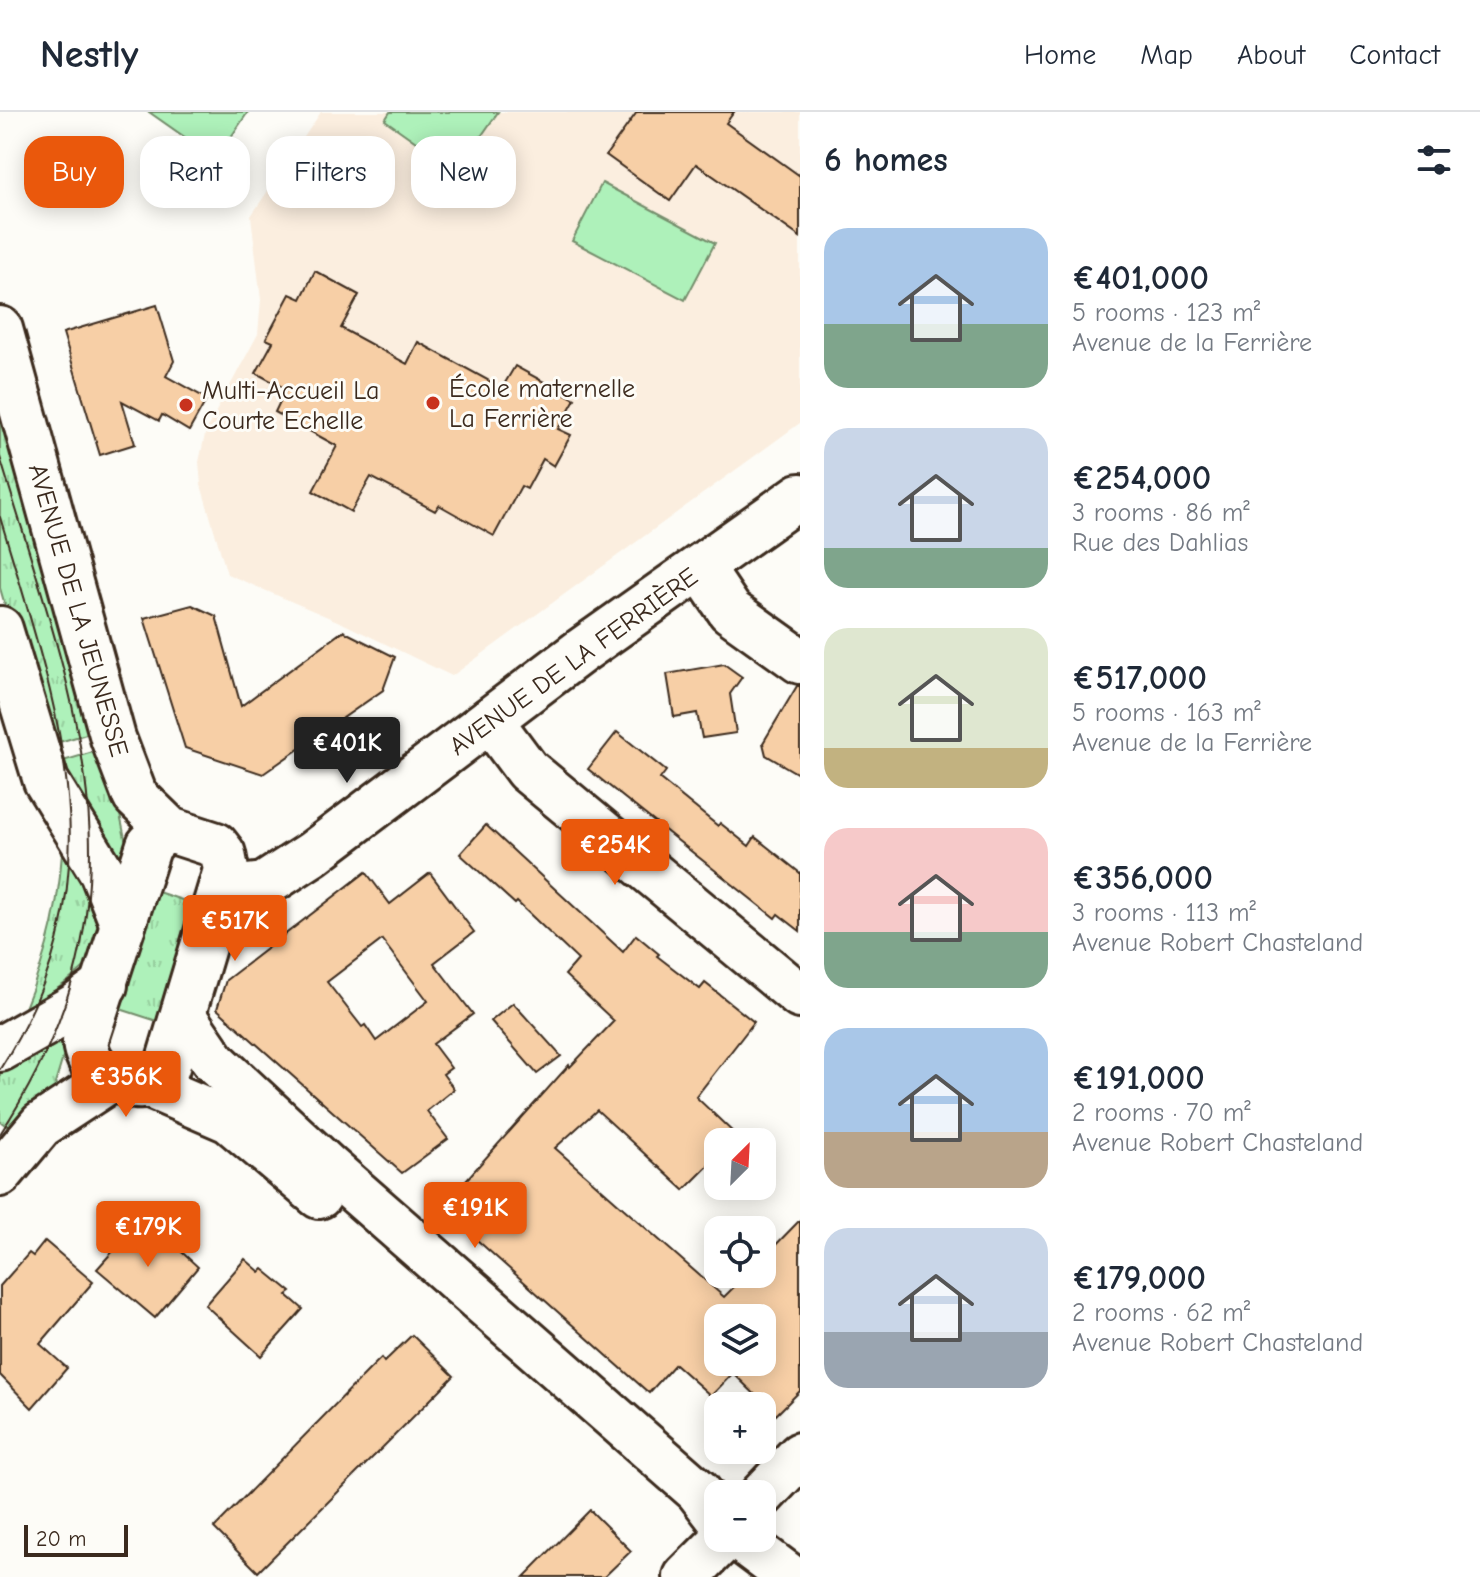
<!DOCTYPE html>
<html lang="en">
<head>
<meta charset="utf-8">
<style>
	:root { --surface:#fff; --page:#f6f6f7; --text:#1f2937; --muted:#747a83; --line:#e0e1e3; --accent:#ea580c }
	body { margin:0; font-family:"Comic Neue",sans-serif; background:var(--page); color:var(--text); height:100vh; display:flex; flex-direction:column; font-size:30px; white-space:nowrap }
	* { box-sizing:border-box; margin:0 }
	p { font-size:26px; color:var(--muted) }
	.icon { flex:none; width:44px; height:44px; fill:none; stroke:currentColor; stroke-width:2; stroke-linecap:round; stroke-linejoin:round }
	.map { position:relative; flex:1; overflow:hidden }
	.drawer { display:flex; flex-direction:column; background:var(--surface); width:680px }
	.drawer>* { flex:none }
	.banner { position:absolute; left:24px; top:24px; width:656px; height:72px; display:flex; gap:16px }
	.needle { width:52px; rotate:24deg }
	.buttons { position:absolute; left:704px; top:1016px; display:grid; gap:16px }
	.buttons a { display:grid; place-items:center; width:72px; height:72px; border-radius:16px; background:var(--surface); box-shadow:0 4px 20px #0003; font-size:40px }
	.scale { position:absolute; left:24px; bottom:20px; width:104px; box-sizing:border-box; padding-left:8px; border:4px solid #3b2a1e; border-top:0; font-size:22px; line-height:28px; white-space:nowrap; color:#3b2a1e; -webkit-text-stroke:6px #fdfcf7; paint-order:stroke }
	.price { position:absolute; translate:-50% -68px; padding:0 18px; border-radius:8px; background:var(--accent); color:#fff; font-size:26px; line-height:52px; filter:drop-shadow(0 2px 4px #0008) }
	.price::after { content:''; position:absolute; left:50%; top:48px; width:24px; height:18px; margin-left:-12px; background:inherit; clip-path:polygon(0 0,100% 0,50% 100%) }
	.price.current { background:#222; color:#fff }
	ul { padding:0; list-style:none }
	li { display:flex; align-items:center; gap:24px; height:200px; padding:0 24px }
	li span { display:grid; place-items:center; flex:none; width:224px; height:160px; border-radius:24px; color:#555 }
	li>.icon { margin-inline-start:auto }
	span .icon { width:96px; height:96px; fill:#fffc; stroke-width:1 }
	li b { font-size:34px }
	h2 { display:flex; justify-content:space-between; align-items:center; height:96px; padding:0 24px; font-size:34px }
	.tag { padding:0 28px; border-radius:24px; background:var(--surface); box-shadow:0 4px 20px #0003; font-size:28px; line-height:72px }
	.tag.current { background:var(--accent); color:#fff }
	header { display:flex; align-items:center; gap:48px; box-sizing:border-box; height:112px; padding:0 40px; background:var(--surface); border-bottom:2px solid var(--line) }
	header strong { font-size:38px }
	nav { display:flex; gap:44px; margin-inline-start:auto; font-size:28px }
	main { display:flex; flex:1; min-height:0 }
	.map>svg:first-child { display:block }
	.built { fill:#fbeedf }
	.grass { fill:url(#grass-tufts); stroke:#748e6c; stroke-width:2 }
	.pitch { fill:#aef1ba; stroke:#748e6c; stroke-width:2 }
	.building { fill:#f7cfa6; stroke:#3b2a1e; stroke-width:2; fill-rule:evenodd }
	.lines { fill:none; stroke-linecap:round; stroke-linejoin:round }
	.minor-casing { stroke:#3b2a1e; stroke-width:50 }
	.minor { stroke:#fdfcf7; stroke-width:44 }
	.tram { stroke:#3b2a1e; stroke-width:2 }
	.poi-dot { fill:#c8321e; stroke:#fdfcf7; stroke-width:3 }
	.labels { text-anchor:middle; stroke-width:6; stroke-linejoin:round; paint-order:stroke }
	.poi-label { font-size:26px; fill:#3b2a1e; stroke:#fdfcf7; text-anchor:start }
	.street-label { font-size:26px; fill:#3b2a1e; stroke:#fdfcf7 }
</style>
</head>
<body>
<header>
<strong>Nestly</strong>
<nav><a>Home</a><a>Map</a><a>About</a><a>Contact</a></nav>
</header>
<main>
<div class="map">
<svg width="800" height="1465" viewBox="0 0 800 1465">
	<defs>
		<pattern id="grass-tufts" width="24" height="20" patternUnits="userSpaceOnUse" patternTransform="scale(2)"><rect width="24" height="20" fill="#aef1ba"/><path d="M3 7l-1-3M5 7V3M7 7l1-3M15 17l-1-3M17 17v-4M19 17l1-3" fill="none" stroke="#97cf9f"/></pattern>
	</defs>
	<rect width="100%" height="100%" fill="#fdfcf7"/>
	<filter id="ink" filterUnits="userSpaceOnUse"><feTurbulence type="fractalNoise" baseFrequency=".0125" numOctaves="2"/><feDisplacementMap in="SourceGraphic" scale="16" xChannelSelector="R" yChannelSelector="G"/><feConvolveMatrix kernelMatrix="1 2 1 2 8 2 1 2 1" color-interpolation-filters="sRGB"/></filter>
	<g filter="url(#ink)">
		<polygon class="built" points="321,0 800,0 800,311 452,564 342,511 227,462 201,373 199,350 206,318 258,222 261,188 251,104"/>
		<g class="grass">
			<polygon points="0,277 103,617 46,634 0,476"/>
			<polygon points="106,636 127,736 119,763 53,652"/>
			<path d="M63,720l42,92 -10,34 -27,23 -45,32c26,-63 38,-113 40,-181z"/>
			<polygon points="155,779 197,793 160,910 117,896"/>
			<polygon points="77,899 55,972 72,979 14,1020 0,1009 0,956"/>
		</g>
		<g class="pitch">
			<polygon points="149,0 248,0 216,47"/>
			<polygon points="390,0 498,0 457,59 385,8"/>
			<polygon points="602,71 715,131 685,188 572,129"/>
		</g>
		<g class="building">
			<polygon points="637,0 734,0 726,11 800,64 800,125 696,52 670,89 606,43"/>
			<polygon points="315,159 359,183 341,216 407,252 418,230 502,276 515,254 575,287 558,317 571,323 554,354 543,347 527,377 521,374 494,424 439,393 435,399 371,365 351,400 313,379 337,334 275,300 286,277 256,261 273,230 266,227 290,182 301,187"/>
			<polygon points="157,193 174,249 166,264 207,287 189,319 162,303 159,309 122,289 135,332 100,343 63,221"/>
			<polygon points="192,493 216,504 241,594 343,519 395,545 383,578 263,662 185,636 144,506"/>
			<polygon points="724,552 742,565 730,582 736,621 702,626 697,601 674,605 667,562"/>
			<polygon points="797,574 800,574 800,663 766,643 763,631"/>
			<polygon points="617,620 666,659 660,667 718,714 720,711 749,734 755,725 800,761 800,819 778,802 775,806 588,657"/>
			<path d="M486,713l137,127 13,-17 23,19 -2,2 43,33 5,-6 49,39 -58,75 41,39 -6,6h-13v14l-34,34 -87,-80 -42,38 169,149 23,-23h15v-15l38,-39v171l-24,24 -43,-42 -22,23 -36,-32 -26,29 -208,-185 128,-143 1,2 44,-46 -49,-46 13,-15 -61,-58 -2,2 -55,-50zM718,1206h44v44h-44z"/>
			<path d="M366,760l24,32 40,-31 44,59 -40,31 39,51 -40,30 18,24 -8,6 11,15 -27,22 21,28 -46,34 -185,-164 9,-29zM382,828l46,61 -52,40 -11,-16 -3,2 -35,-45z"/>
			<polygon points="513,891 561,944 537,962 491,909"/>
			<polygon points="140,1109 155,1122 159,1119 198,1155 155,1206 97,1157"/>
			<polygon points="45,1129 93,1170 40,1232 67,1256 32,1296 0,1263 0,1174 29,1141 33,1144"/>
			<polygon points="245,1147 260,1160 263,1157 291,1180 287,1183 303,1197 261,1244 205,1193"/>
			<polygon points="412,1223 454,1264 258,1460 214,1416 370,1257 381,1246 384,1250"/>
			<polygon points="590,1398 631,1439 604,1465 524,1465"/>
		</g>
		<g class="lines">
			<g class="minor-casing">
				<g id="minor">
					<path d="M0,217l113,409 22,58 35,34 46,15 7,9 3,16 -59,197c-5,7 -11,15 -19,18 -9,3 -18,0 -26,-3 -21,-7 -34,-17 -37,-40l64,-197 9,-9 12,-6"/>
					<polyline points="701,456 730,499 800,549"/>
					<polyline points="0,517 46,669 102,760 123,813"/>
					<polyline points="490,608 527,658 800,884"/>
					<polyline points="221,778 264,773 312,742 581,539 800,384"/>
					<polyline points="184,905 214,949 328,1055 698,1379 718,1405"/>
					<polyline points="0,937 76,894 105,873"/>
					<polyline points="148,973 229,1008 319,1084"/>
					<polyline points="0,1062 41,1013 111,967"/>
					<polyline points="762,1383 800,1343"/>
					<polyline points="738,1426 790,1465"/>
					<polyline points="686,1465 725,1426"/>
				</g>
			</g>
			<use href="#minor" class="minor"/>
			<g class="tram">
				<path d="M0,345c75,249 158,437 0,677"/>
				<path d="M0,405c59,198 122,360 0,552"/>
			</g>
		</g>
	</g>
	<g class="poi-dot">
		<circle cx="433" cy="291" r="8"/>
		<circle cx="186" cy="293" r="8"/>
	</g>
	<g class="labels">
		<g class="poi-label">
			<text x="449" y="285">École maternelle<tspan x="449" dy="30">La Ferrière</tspan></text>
			<text x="202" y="287">Multi-Accueil La<tspan x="202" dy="30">Courte Echelle</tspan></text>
		</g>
		<g class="street-label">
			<text transform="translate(79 498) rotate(74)" y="9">AVENUE DE LA JEUNESSE</text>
			<text transform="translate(573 549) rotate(-36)" y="9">AVENUE DE LA FERRIÈRE</text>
		</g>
	</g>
</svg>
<div class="buttons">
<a><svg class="needle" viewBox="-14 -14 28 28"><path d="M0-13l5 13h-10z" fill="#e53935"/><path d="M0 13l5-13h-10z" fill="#747a83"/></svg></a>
<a><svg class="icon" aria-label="locate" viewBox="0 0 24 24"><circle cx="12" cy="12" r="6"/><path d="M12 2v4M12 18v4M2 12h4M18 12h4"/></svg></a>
<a><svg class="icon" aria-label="layers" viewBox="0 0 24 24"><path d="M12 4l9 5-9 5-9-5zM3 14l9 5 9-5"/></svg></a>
<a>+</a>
<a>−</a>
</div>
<div class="scale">20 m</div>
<b class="price current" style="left:347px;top:673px">€401K</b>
<b class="price" style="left:615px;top:775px">€254K</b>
<b class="price" style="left:235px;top:851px">€517K</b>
<b class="price" style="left:126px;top:1007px">€356K</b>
<b class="price" style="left:475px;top:1138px">€191K</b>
<b class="price" style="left:148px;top:1157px">€179K</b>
<div class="banner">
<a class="tag current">Buy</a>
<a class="tag">Rent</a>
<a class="tag">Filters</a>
<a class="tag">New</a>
</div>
</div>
<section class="drawer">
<h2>6 homes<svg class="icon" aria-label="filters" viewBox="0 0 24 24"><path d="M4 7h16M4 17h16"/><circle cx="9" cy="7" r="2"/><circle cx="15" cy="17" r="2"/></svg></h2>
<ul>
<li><span style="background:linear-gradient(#a9c7e8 60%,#7fa58c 0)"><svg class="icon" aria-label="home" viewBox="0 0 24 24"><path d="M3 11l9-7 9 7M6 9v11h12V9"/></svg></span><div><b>€401,000</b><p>5 rooms · 123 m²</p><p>Avenue de la Ferrière</p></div></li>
<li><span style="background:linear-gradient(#c9d6e8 75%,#7fa58c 0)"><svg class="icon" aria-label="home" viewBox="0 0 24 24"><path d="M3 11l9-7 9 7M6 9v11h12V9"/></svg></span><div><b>€254,000</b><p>3 rooms · 86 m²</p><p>Rue des Dahlias</p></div></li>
<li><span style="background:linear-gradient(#dfe7d0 75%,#c2b280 0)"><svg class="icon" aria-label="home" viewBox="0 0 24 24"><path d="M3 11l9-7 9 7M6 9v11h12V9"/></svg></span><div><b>€517,000</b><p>5 rooms · 163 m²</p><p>Avenue de la Ferrière</p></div></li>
<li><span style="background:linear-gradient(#f6c9c9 65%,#7fa58c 0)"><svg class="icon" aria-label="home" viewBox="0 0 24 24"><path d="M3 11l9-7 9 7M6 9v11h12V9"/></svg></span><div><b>€356,000</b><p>3 rooms · 113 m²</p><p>Avenue Robert Chasteland</p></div></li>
<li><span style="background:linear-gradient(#a9c7e8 65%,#b9a48a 0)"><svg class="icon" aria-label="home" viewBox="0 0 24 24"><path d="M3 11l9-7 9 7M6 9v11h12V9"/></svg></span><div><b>€191,000</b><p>2 rooms · 70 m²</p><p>Avenue Robert Chasteland</p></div></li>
<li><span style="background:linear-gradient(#c9d6e8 65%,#9aa5b1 0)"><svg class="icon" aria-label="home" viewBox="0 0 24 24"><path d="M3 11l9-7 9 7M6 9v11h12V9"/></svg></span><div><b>€179,000</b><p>2 rooms · 62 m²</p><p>Avenue Robert Chasteland</p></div></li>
</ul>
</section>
</main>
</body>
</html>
